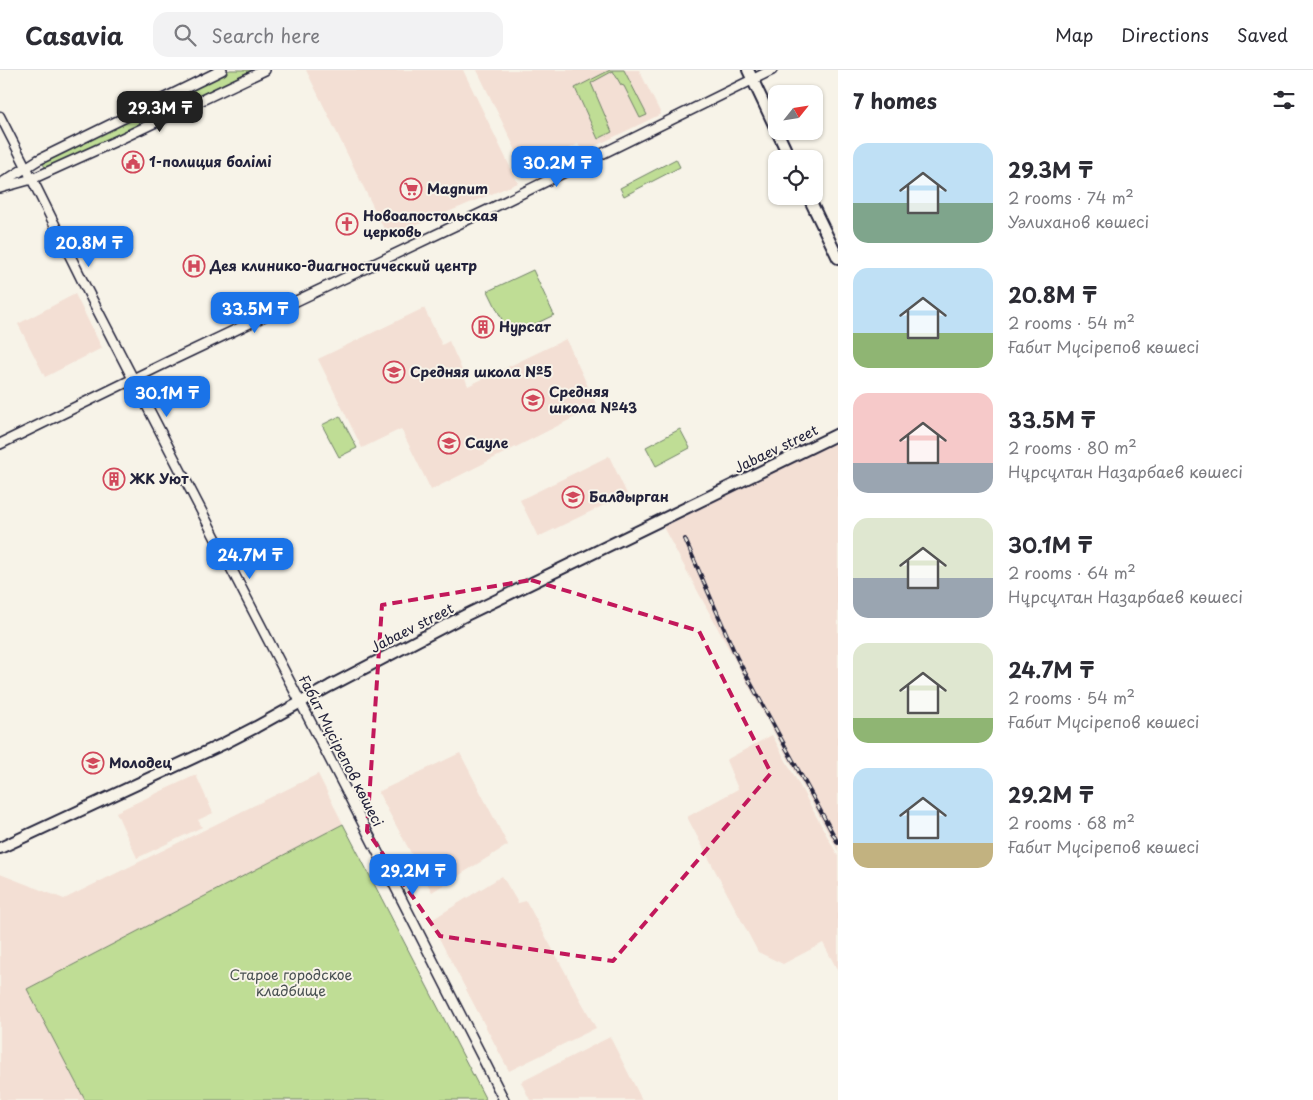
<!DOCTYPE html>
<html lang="en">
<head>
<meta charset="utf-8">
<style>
	:root { --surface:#fff; --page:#f2f2f3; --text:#2b2b33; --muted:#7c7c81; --line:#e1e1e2; --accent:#1a73e8 }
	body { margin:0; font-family:"Playpen Sans",sans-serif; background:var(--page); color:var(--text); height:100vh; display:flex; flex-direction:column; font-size:19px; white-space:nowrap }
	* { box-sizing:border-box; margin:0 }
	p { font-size:16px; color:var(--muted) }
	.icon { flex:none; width:28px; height:28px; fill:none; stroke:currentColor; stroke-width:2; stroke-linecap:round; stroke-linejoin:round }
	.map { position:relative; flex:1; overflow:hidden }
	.side { display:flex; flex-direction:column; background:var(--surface); width:475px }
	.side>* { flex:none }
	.needle { width:32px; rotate:60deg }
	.tools { position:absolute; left:768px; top:15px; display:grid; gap:10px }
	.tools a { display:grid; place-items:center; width:55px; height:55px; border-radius:10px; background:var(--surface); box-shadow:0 1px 4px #0004; font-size:25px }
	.price { position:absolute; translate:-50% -42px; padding:0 11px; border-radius:10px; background:var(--accent); color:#fff; font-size:16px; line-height:32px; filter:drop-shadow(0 1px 2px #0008) }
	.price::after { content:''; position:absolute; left:50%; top:30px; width:15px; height:11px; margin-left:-8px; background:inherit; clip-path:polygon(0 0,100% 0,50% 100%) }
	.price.on { background:#222; color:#fff }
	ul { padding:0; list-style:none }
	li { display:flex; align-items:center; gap:15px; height:125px; padding:0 15px }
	li span { display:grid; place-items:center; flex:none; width:140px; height:100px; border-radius:15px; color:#555 }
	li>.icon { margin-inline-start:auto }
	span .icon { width:60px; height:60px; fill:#fffc; stroke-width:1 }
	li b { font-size:21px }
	h2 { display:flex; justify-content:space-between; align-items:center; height:60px; padding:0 15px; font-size:21px }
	header { display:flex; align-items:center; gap:30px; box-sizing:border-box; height:70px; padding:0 25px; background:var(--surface); border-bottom:1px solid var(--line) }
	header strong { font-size:24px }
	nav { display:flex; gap:28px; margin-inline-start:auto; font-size:18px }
	.search { width:350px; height:45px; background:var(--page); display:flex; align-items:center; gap:12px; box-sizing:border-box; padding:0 18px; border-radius:15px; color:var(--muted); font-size:19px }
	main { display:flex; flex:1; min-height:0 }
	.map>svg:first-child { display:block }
	.built { fill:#f3dfd4 }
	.green { fill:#bfdd95; stroke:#708068 }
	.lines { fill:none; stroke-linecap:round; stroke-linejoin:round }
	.tertiary-casing { stroke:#22223b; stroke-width:11 }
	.secondary-casing { stroke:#22223b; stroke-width:12 }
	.primary-casing { stroke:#22223b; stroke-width:14 }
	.tertiary { stroke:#f7f3e8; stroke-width:8 }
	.secondary { stroke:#f7f3e8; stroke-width:9 }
	.primary { stroke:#f7f3e8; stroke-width:10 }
	.rail-casing { stroke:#22223b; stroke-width:4 }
	.rail { stroke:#f7f3e8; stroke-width:2; stroke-dasharray:5.5; stroke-linecap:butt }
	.marked { fill:none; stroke:#c2185b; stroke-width:4; stroke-dasharray:10 6; stroke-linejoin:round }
	.labels { text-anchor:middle; stroke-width:4; stroke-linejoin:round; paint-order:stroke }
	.poi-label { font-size:14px; font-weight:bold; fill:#22223b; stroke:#f7f3e8; text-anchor:start }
	.street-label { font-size:14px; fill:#22223b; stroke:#f7f3e8 }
	.park-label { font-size:14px; fill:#495152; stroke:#f7f3e8 }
</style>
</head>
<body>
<header>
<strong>Casavia</strong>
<div class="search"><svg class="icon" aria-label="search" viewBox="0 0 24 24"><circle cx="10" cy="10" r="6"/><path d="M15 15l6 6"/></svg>Search here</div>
<nav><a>Map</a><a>Directions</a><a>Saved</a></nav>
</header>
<main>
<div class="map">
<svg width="838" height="1030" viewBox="0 0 838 1030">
	<rect width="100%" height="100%" fill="#f7f3e8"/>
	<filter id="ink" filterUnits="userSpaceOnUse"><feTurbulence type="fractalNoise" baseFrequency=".02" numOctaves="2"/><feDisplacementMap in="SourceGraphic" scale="10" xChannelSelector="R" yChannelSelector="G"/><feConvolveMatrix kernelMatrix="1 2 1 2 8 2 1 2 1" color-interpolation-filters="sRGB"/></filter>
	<g filter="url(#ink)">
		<g class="built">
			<polygon points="306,0 463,0 518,113 388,167"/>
			<polygon points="477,0 639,0 661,44 583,82 578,74 526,101"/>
			<polygon points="75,224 102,278 45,307 18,254"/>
			<polygon points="424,238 442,275 449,271 459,293 468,316 566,269 597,336 431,420 401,359 362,378 318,289"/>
			<polygon points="838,370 838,781 663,457"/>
			<polygon points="609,386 627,424 538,467 520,430"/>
			<polygon points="772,665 838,786 838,901 823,873 783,894 758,882 687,747 738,719 726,690"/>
			<polygon points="460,683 508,775 432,822 378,722"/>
			<polygon points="318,704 343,754 28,919 85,1030 0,1030 0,804 64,829"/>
			<polygon points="196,705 213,743 198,750 202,757 137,788 116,742"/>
			<polygon points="502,806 518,833 526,831 596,958 509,1001 430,851"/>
			<polygon points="610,967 642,1030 530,1030 521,1012"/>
		</g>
		<g class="green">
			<polygon points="230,0 252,0 46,100 42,91"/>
			<polygon points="610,0 624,0 647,45 640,48 624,16 621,15 613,1 591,13 612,62 598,69 575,18"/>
			<polygon points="676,89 680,97 624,126 620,118"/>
			<polygon points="533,200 554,245 510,266 488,221"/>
			<polygon points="340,346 357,378 339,387 322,355"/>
			<polygon points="680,359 690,378 656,396 646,377"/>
			<polygon points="343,754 486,1030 85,1030 27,919"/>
		</g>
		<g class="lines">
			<g class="tertiary-casing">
				<polyline id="tertiary" points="0,46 26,97"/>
			</g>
			<g class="secondary-casing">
				<g id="secondary">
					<polyline points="26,97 85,216 350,728 504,1030"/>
					<polyline points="0,114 38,90 222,0"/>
					<polyline points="0,118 32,109 116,71 265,0"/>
					<polyline points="0,374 168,292 492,138 772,0"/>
				</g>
			</g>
			<g class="primary-casing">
				<g id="primary">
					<polyline points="748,0 776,59"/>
					<polyline points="777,61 790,89"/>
					<polyline points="808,126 838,188"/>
					<polyline points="0,778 223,674 256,657 330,616 466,545 838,364"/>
				</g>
			</g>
			<use href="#tertiary" class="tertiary"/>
			<use href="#secondary" class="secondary"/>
			<use href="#primary" class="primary"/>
			<g class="rail-casing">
				<polyline id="rail" points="685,469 737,588 838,773"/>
			</g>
			<use href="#rail" class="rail"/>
		</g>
	</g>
	<path class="marked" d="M531,510l168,51 72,142 -158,188 -173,-25 -73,-105 15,-226z"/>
	<defs>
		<g id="civic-ring" transform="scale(1.125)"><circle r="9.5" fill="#f7f3e8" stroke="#d1495b" stroke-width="1.5"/><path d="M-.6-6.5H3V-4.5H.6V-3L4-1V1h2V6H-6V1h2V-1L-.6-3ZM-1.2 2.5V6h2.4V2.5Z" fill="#d1495b"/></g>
		<g id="supermarket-ring" transform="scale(1.125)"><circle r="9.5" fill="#f7f3e8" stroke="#d1495b" stroke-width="1.5"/><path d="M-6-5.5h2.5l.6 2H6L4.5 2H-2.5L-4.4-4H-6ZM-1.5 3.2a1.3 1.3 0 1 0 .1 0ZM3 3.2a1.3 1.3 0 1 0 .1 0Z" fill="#d1495b"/></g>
		<g id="church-ring" transform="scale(1.125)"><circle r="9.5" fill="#f7f3e8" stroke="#d1495b" stroke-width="1.5"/><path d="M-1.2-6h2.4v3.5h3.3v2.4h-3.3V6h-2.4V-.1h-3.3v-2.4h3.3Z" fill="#d1495b"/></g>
		<g id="hospital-ring" transform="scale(1.125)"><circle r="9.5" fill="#f7f3e8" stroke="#d1495b" stroke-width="1.5"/><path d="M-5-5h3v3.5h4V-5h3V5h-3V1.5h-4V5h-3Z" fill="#d1495b"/></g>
		<g id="building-ring" transform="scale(1.125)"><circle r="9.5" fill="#f7f3e8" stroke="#d1495b" stroke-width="1.5"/><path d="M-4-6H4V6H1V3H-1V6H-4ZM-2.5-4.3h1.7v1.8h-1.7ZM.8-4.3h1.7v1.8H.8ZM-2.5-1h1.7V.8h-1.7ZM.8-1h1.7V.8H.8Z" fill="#d1495b"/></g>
		<g id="school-ring" transform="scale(1.125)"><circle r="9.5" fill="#f7f3e8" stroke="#d1495b" stroke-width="1.5"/><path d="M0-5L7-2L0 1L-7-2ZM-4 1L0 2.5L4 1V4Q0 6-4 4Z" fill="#d1495b"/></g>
	</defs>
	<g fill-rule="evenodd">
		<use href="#civic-ring" x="133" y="92"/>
		<use href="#supermarket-ring" x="411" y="119"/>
		<use href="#church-ring" x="347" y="154"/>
		<use href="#hospital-ring" x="194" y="196"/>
		<use href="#building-ring" x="483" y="257"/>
		<use href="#school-ring" x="394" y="302"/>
		<use href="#school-ring" x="533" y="330"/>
		<use href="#school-ring" x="449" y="373"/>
		<use href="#building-ring" x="114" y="409"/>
		<use href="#school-ring" x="573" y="427"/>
		<use href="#school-ring" x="93" y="693"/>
	</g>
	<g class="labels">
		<g class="poi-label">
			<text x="149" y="97">1-полиция болiмi</text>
			<text x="427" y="124">Magnum</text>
			<text x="363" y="151">Новоапостольская<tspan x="363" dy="16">церковь</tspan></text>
			<text x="210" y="201">Дея клинико-диагностический центр</text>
			<text x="499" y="262">Нурсат</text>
			<text x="410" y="307">Средняя школа №5</text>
			<text x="549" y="327">Средняя<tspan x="549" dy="16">школа №43</tspan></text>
			<text x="465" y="378">Сауле</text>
			<text x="130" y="414">ЖК Уют</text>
			<text x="589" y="432">Балдырган</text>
			<text x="109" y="698">Молодец</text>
		</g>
		<g class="street-label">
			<text transform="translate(776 379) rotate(-26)" y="5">Jabaev street</text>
			<text transform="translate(412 558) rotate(-27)" y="5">Jabaev street</text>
			<text transform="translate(341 681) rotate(63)" y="5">Ғабит Мүсірепов көшесі</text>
		</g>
		<g class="park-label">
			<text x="291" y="910">Старое городское<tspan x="291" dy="16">кладбище</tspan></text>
		</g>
	</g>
</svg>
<div class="tools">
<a><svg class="needle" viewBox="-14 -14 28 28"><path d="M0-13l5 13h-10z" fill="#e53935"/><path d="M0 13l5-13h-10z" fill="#7c7c81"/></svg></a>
<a><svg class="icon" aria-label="locate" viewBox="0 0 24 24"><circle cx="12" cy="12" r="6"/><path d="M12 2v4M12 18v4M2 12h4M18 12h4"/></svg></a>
</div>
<b class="price on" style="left:160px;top:63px">29.3M ₸</b>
<b class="price" style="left:557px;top:118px">30.2M ₸</b>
<b class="price" style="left:89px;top:198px">20.8M ₸</b>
<b class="price" style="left:255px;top:264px">33.5M ₸</b>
<b class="price" style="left:167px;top:348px">30.1M ₸</b>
<b class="price" style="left:250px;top:510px">24.7M ₸</b>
<b class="price" style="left:413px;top:826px">29.2M ₸</b>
</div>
<section class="side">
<h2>7 homes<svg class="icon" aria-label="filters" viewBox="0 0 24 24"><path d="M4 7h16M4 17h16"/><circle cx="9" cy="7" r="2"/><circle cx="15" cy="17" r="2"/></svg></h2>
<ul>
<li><span style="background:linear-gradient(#bfe0f5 60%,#7fa58c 0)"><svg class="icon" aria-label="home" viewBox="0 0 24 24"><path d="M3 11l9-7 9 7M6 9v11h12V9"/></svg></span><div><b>29.3M ₸</b><p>2 rooms · 74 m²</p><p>Уәлиханов көшесі</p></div></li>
<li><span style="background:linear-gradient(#bfe0f5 65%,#8fb573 0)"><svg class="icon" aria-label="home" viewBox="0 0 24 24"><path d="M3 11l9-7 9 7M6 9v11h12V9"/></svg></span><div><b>20.8M ₸</b><p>2 rooms · 54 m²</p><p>Ғабит Мүсірепов көшесі</p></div></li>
<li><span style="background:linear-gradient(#f6c9c9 70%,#9aa5b1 0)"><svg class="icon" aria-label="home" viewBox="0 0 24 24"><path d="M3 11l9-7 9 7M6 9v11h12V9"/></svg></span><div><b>33.5M ₸</b><p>2 rooms · 80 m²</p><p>Нұрсұлтан Назарбаев көшесі</p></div></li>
<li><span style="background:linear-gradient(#dfe7d0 60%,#9aa5b1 0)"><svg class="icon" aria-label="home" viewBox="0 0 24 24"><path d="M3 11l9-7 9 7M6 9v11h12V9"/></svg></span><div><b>30.1M ₸</b><p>2 rooms · 64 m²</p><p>Нұрсұлтан Назарбаев көшесі</p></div></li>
<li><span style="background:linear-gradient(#dfe7d0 75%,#8fb573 0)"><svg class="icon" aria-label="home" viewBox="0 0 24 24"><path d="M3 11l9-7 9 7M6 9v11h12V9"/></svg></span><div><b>24.7M ₸</b><p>2 rooms · 54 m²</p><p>Ғабит Мүсірепов көшесі</p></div></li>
<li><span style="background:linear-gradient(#bfe0f5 75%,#c2b280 0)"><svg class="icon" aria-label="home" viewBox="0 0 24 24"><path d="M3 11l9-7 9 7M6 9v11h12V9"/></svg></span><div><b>29.2M ₸</b><p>2 rooms · 68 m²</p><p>Ғабит Мүсірепов көшесі</p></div></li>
</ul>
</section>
</main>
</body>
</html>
